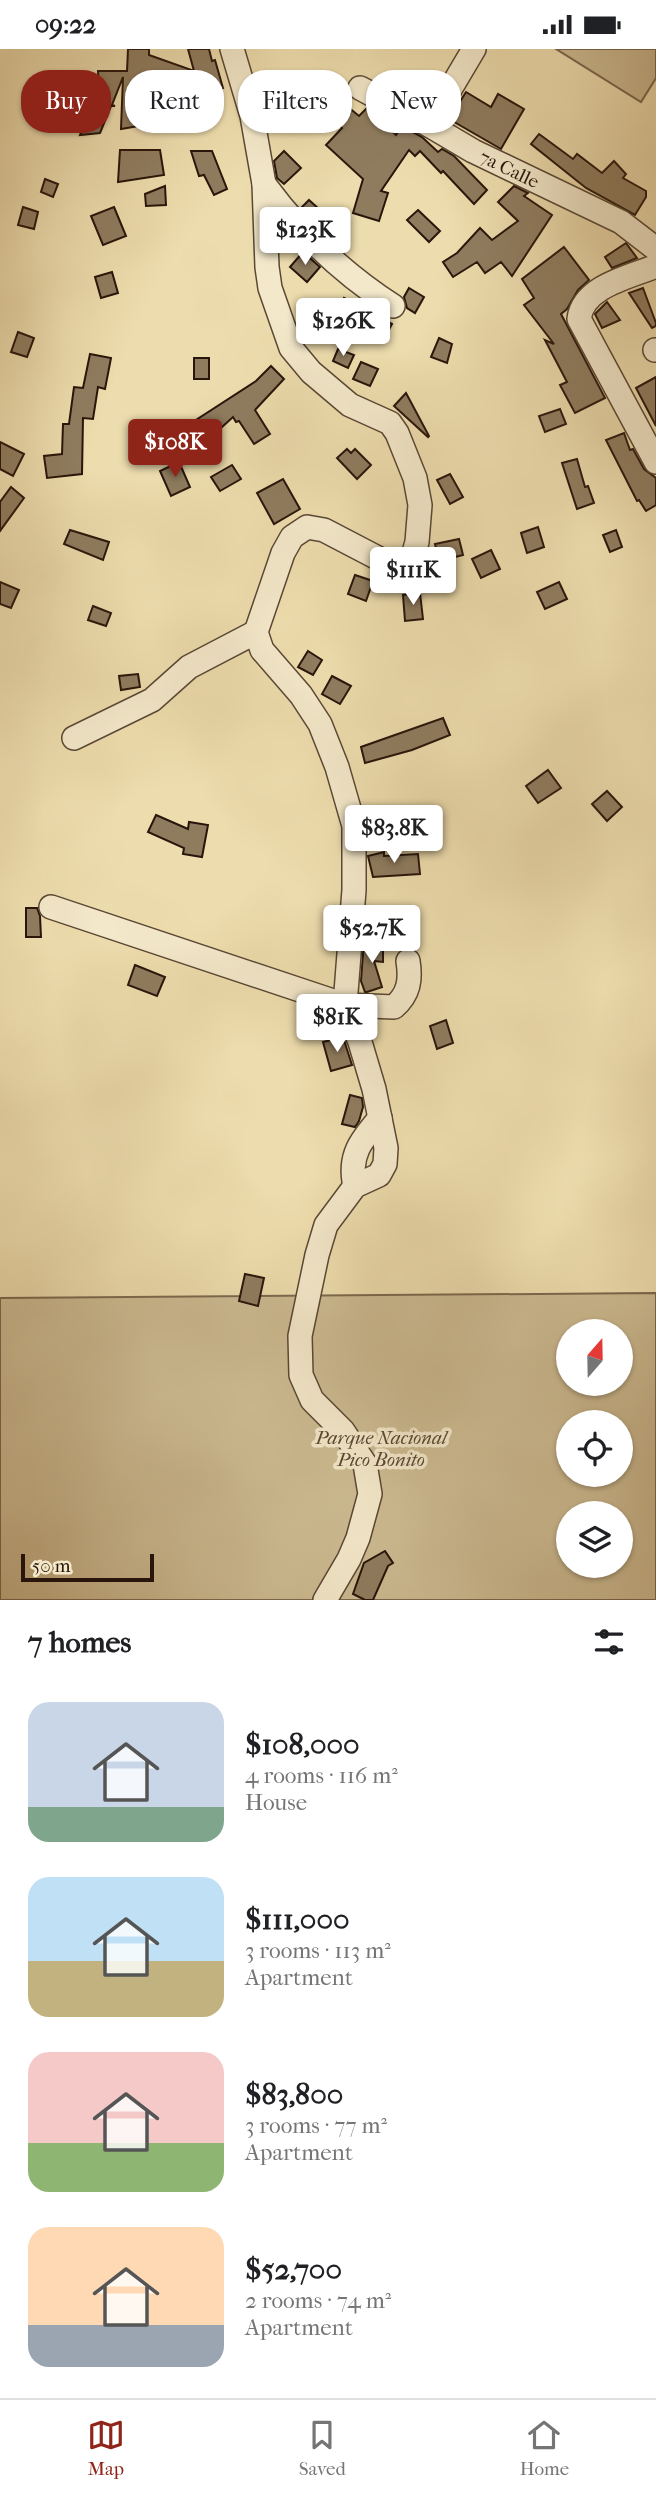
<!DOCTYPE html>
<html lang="en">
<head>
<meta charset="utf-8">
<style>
	:root { --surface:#fff; --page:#f2f2f2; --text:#202124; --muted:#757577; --line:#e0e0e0; --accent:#8f2418 }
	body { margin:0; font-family:"IM FELL French Canon",serif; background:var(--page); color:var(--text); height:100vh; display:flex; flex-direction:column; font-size:26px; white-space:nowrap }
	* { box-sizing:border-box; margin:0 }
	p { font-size:23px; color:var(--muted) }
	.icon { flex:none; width:38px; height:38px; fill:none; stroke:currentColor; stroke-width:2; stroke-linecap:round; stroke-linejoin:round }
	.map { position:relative; height:1551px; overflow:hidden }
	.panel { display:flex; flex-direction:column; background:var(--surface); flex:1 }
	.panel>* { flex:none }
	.top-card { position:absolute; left:21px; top:21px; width:614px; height:63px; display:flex; gap:14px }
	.needle { width:46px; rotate:20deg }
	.controls { position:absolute; left:556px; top:1270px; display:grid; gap:14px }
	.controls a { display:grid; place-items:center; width:77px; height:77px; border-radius:50%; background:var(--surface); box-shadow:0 2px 5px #0004; font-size:35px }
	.scale { position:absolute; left:21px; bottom:18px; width:133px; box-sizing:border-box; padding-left:7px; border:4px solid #29150b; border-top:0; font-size:19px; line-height:24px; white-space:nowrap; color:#29150b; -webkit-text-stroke:5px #f3e8ca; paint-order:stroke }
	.price { position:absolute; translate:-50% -60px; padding:0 16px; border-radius:7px; background:#fff; color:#222; font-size:23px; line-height:46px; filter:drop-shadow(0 2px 4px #0008) }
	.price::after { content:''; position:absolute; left:50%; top:42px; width:21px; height:16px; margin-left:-10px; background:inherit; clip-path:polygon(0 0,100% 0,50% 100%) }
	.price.on { background:var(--accent); color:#fff }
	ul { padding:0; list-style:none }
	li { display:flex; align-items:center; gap:21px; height:175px; padding:0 28px }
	li span { display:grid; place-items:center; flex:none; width:196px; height:140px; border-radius:21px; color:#555 }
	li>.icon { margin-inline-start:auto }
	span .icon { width:84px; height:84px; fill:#fffc; stroke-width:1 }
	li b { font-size:30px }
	h2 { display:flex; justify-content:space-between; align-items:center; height:84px; padding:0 28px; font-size:30px }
	.tag { padding:0 24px; border-radius:28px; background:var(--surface); box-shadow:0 2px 5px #0004; font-size:24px; line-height:63px }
	.tag.on { background:var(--accent); color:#fff }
	.status { display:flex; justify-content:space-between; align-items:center; height:49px; padding:0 35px; background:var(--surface); direction:ltr }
	.status svg { height:19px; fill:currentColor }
	.tabs { display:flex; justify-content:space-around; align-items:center; height:98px; border-top:2px solid var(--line); background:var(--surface); font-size:19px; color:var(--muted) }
	.tabs a { display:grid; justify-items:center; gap:4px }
	.tabs .on { color:var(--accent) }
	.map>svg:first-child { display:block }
	.green { fill:#ccba91; stroke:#7a684e; stroke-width:2; fill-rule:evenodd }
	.building { fill:#8f7c5f; stroke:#29150b; stroke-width:2 }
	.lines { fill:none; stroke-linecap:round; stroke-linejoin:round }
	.minor-casing { stroke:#5a4734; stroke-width:26 }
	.minor { stroke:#f3e8ca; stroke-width:23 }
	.labels { text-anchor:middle; stroke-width:7; stroke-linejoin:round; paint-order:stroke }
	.street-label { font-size:19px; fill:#29150b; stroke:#f3e8ca }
	.park-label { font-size:19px; font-style:italic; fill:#5a4733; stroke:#f3e8ca }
</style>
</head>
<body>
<div class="status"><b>09:22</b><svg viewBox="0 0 49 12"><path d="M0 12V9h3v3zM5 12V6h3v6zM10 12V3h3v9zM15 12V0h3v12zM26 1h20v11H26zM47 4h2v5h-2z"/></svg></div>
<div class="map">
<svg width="656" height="1551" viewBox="0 0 656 1551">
	<rect width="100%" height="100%" fill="#eddcad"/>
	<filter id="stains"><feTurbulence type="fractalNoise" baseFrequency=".00286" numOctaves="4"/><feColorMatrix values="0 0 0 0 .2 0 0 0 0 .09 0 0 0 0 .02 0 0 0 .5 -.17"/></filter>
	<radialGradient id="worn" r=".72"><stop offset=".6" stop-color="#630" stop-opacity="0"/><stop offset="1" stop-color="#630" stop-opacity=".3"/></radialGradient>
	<g class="green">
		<polygon points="556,0 656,0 656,29 641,53"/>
		<path d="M656,1244v307h-656v-302zM569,1283h52v52h-52zM569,1374h52v52h-52zM569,1465h52v52h-52z"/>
	</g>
	<g class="building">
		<polygon points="128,0 149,0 149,6 194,22 188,0 209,0 212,12 215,11 223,39 197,46 185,79 150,65 151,75 121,80 123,28 112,56 115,57 111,57 100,84 80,86 85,74 76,70 82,57 69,57 76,40 84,43 86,38 99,43 98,22 127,22"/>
		<polygon points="310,25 332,55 337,49 359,67 367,59 396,86 402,77 422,88 438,103 442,100 454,107 487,141 474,155 443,122 441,124 420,102 415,107 409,101 381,142 388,144 379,172 353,164 363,130 326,96 342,79 312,54 298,64 283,44"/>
		<polygon points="424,36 433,42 425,55 415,49"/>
		<polygon points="466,43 491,58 498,45 524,60 501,100 449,70"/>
		<polygon points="539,85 573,110 577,105 602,124 614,112 626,125 623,129 646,142 646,148 635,166 586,139 531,95"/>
		<polygon points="120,101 160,101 164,126 118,133"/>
		<polygon points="191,102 212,102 227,140 214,146 204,126 199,127"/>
		<polygon points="284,102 301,119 284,135 277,129 274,112"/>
		<polygon points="45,130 58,135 53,148 41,143"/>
		<polygon points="165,137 166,156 146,157 145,145"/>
		<polygon points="514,137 528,144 524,147 552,166 512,227 501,213 485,224 477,213 453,228 443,213 457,204 480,179 492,191 518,172 498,153"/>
		<polygon points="309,151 319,160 310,169 301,159"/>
		<polygon points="23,158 38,163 34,180 18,176"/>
		<polygon points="114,158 126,187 103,196 91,167"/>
		<polygon points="418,161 440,182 429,193 407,171"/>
		<polygon points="626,194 637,209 612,219 605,208"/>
		<polygon points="564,198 589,231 578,241 567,260 561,265 605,349 575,364 560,336 567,333 545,291 554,295 524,256 534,249 522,230"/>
		<polygon points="303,203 320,218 307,233 290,218"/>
		<polygon points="112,223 118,244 101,249 95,228"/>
		<polygon points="409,239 424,248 415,264 407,259 404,248"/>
		<polygon points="643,239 656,274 656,277 652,279 629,244"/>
		<polygon points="344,249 392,275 384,290 359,276 358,280 335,270"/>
		<polygon points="607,253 620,271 602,279 595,265"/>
		<polygon points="18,283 34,289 27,308 11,303"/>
		<polygon points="439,289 452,295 447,314 431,308"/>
		<polygon points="338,300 354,306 348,319 333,312"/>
		<polygon points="90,305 111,309 105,340 98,338 93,370 83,369 82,425 47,429 44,407 62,405 63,375 69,375 74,338 83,339"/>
		<rect x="194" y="309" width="15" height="21"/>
		<polygon points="361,313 378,320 370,337 353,330"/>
		<polygon points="271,317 284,330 255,361 270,385 254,395 239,372 236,373 233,368 211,388 196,371 256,332"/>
		<polygon points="656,328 656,377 636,339"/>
		<polygon points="406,344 429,387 428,388 394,357"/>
		<polygon points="560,360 566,375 545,383 539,367"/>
		<polygon points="624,384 630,401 633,400 644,420 656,429 656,456 646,462 639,451 637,452 606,391"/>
		<polygon points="0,393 24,405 13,427 0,420"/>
		<polygon points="347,400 351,404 355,400 371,416 357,430 337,409"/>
		<polygon points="577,410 585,438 588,437 594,454 577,460 562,414"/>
		<polygon points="179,413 190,438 171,447 160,422"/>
		<polygon points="232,416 241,430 220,442 211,428"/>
		<polygon points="450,425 463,448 450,455 437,431"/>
		<polygon points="283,430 300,460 274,475 257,444"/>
		<polygon points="11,438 24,449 0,482 0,453"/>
		<polygon points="538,478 544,498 527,504 521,484"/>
		<polygon points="70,481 109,493 103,511 64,495"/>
		<polygon points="616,481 622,498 610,503 603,486"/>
		<polygon points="459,490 463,506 439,512 435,495"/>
		<polygon points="491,501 500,520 481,529 472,510"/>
		<polygon points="355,526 373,532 366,552 348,545"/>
		<polygon points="0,533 19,541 11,559 0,555"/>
		<polygon points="559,533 567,550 545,560 537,543"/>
		<polygon points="420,544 423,570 405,572 403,546"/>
		<polygon points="93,557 111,564 106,577 88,571"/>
		<polygon points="308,602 322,611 313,626 298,618"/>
		<polygon points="138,625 140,638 121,641 119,627"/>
		<polygon points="332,627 351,637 340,655 322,645"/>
		<polygon points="443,669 450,686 412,701 365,714 361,698"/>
		<polygon points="548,721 561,739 538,754 526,737"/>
		<polygon points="607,742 622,758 607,772 592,755"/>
		<polygon points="156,766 188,780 189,773 208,776 202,808 183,805 184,799 148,783"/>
		<polygon points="384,803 384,807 418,805 420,825 373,828 368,807"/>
		<polygon points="26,859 37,859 40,867 41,888 26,888"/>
		<polygon points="364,892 383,892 383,913 374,912 382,938 367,943 365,943 361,932"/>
		<polygon points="135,916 165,928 157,947 128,936"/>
		<polygon points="446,971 453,994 437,1000 430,977"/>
		<polygon points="343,988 352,1016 331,1022 323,993"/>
		<polygon points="350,1046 362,1049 363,1058 359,1072 355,1078 342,1075"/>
		<polygon points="245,1225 264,1229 258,1257 239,1252"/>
		<polygon points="385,1502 393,1514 388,1517 373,1551 365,1551 353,1545 364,1514"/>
	</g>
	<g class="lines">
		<g class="minor-casing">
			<g id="minor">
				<polyline points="232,0 252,67 264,135 267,218 270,239 291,299 311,323 350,356 390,374 397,384 415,429 420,456 417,493 411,514 403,518 393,517 324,481 307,478 292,488 283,504 256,583 262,601 301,646 320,675 337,718 354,777 354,841 345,956 360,993 374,1040 386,1099 385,1115 379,1126 355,1137 326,1176 317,1206 300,1287 301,1326 312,1351 343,1382 365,1415 370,1445 358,1489 349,1510 325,1551"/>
				<path id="s1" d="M360,39l69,37 44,26 148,71 35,27"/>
				<polyline points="429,76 474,0"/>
				<path d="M264,135c36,49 78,89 129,122"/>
				<path d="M656,217c-26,11 -73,20 -77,53l77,143"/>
				<polyline points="655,301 656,301"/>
				<polyline points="74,689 152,651 189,618 256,583"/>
				<path d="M51,858l294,98 49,2c15,-13 17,-27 14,-46"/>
				<path d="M355,1137c-7,-30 6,-46 25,-68"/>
			</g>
		</g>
		<use href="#minor" class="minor"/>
	</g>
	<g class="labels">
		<g class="street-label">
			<text dy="7" stroke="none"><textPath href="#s1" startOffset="170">7a Calle</textPath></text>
		</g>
		<g class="park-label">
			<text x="381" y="1395">Parque Nacional<tspan x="381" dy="22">Pico Bonito</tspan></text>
		</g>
	</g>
	<rect width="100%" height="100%" filter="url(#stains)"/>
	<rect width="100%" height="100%" fill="url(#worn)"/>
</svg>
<div class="controls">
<a><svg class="needle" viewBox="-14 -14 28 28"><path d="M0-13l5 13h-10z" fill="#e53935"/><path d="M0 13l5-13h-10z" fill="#757577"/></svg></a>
<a><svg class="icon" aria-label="locate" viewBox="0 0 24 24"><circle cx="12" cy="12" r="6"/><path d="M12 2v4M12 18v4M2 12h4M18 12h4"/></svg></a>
<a><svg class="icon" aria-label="layers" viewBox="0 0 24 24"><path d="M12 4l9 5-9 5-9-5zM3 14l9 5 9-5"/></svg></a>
</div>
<div class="scale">50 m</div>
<b class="price" style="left:305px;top:218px">$123K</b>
<b class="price" style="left:343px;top:309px">$126K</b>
<b class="price on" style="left:175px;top:430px">$108K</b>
<b class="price" style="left:413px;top:558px">$111K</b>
<b class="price" style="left:394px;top:816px">$83.8K</b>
<b class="price" style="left:372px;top:916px">$52.7K</b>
<b class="price" style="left:337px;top:1005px">$81K</b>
<div class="top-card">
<a class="tag on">Buy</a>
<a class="tag">Rent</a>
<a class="tag">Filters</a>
<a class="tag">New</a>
</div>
</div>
<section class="panel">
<h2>7 homes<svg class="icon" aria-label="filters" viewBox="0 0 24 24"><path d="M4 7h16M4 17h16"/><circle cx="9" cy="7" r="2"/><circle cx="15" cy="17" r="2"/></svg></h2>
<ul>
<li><span style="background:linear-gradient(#c9d6e8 75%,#7fa58c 0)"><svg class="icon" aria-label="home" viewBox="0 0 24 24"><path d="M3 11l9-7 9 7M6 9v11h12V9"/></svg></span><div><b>$108,000</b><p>4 rooms · 116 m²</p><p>House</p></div></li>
<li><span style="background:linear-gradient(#bfe0f5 60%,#c2b280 0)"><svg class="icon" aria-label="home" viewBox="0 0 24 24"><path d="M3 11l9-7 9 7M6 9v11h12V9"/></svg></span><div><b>$111,000</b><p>3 rooms · 113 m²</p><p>Apartment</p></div></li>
<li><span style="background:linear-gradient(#f6c9c9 65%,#8fb573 0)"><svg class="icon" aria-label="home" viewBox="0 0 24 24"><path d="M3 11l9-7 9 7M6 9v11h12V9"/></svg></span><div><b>$83,800</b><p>3 rooms · 77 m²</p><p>Apartment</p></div></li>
<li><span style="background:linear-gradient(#ffd9b3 70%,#9aa5b1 0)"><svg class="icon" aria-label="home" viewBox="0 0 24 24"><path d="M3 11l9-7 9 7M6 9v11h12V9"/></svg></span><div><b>$52,700</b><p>2 rooms · 74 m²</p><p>Apartment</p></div></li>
</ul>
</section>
<nav class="tabs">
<a class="on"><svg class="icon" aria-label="map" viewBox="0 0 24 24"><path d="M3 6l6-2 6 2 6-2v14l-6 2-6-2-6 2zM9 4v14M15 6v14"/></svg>Map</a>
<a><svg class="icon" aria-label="saved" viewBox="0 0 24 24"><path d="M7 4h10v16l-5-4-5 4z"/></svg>Saved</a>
<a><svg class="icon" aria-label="home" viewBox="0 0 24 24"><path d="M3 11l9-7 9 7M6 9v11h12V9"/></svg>Home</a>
</nav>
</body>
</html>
